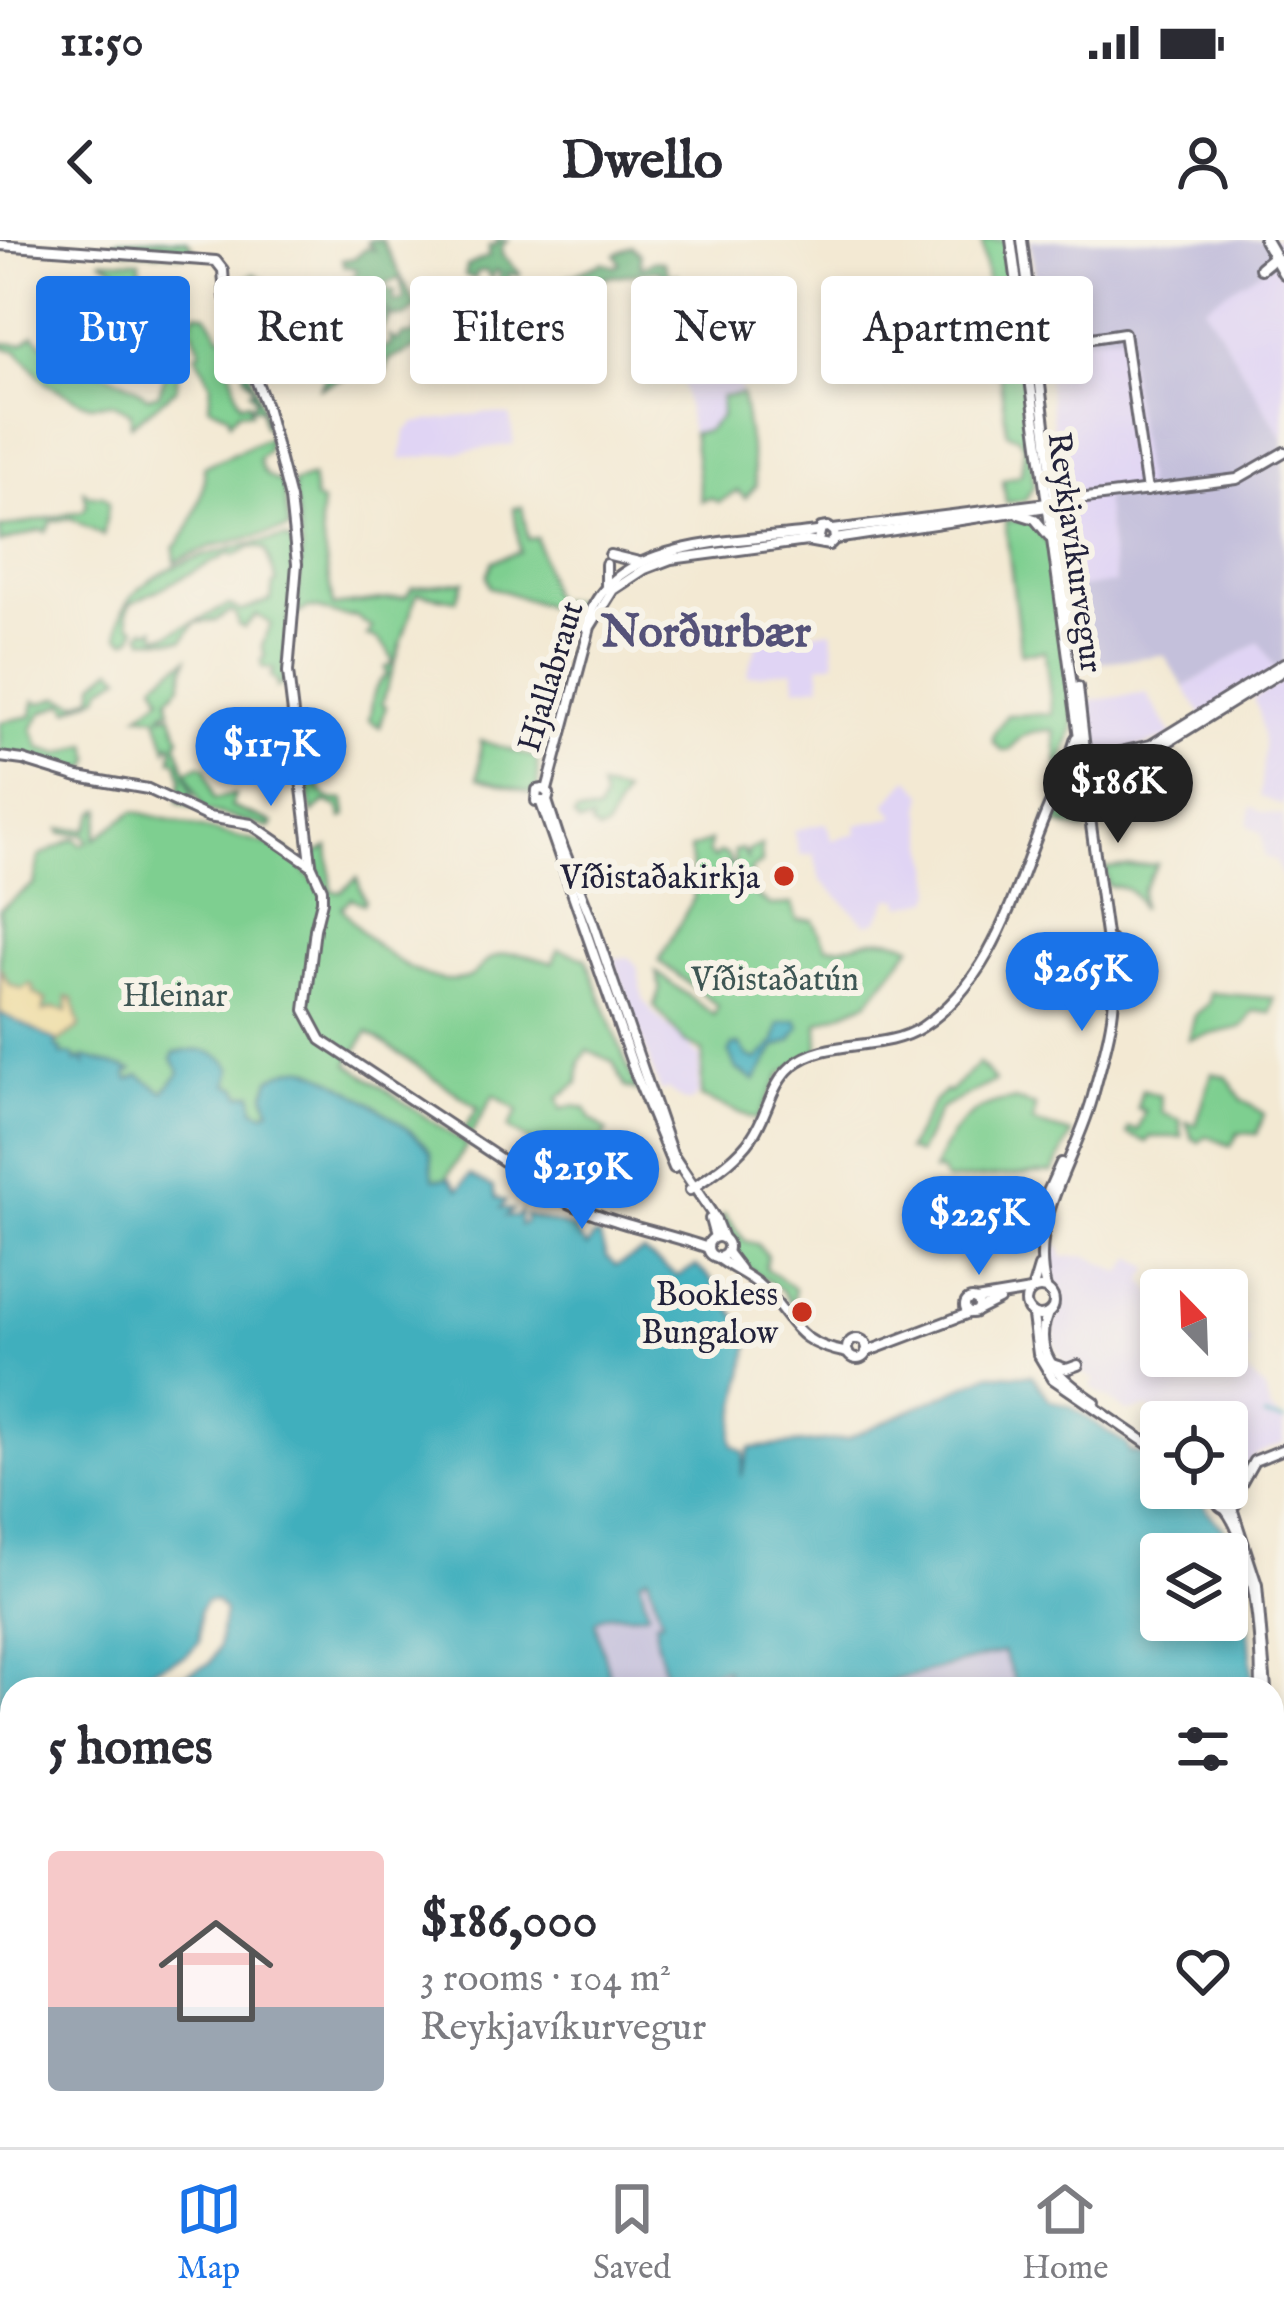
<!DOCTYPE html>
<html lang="en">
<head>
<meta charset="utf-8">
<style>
	:root { --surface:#fff; --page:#f2f2f3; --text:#2b2b33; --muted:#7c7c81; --line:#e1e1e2; --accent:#1a73e8 }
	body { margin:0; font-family:"IM FELL English",serif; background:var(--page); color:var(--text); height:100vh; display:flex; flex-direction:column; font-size:45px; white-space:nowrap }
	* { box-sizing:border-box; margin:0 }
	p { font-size:39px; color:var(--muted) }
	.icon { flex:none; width:66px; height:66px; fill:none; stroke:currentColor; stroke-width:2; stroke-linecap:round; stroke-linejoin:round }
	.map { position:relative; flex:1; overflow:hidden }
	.sheet { position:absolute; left:0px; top:1437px; width:1284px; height:471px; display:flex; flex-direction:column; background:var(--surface); border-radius:36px 36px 0 0; box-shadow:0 6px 18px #0003 }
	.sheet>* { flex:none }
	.hud { position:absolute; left:36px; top:36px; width:1212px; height:108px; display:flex; gap:24px }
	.needle { width:78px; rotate:337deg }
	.fabs { position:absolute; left:1140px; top:1029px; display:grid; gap:24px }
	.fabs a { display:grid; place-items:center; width:108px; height:108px; border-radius:12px; background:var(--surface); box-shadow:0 6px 18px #0003; font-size:60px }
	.price { position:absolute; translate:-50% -102px; padding:0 27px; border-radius:42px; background:var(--accent); color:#fff; font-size:39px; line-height:78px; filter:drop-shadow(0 3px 6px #0008) }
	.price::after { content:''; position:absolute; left:50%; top:72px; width:36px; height:27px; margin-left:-18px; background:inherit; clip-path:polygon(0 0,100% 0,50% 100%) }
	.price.selected { background:#222; color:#fff }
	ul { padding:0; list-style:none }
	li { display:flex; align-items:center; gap:36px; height:300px; padding:0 48px }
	li span { display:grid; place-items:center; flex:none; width:336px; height:240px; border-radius:12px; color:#555 }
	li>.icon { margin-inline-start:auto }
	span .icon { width:144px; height:144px; fill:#fffc; stroke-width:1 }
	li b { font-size:51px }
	h2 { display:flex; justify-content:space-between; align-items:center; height:144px; padding:0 48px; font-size:51px }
	.pill { padding:0 42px; border-radius:12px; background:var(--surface); box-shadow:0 6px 18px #0003; font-size:42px; line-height:108px }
	.pill.selected { background:var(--accent); color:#fff }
	.status { display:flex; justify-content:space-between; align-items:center; height:84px; padding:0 60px; background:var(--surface); direction:ltr }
	.status svg { height:33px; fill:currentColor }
	header { display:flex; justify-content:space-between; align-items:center; height:156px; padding:0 48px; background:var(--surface); font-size:54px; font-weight:700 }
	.tab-bar { display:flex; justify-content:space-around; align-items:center; height:168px; border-top:3px solid var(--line); background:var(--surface); font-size:33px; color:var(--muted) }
	.tab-bar a { display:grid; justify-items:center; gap:6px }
	.tab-bar .selected { color:var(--accent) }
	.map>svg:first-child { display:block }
	.built { fill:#e0d4f4 }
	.industrial { fill:#c4c0db }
	.green { fill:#7ecf90; stroke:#507866; stroke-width:3 }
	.forest { fill:#66b27a; stroke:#446a5a; stroke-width:3 }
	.sand { fill:#eeda9e; stroke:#887e6c; stroke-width:3 }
	.water { fill:#41afbd; stroke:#32687c; stroke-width:3; fill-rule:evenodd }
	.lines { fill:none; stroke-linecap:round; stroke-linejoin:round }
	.stream { stroke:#41afbd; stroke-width:3 }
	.secondary-casing { stroke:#6b6870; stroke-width:14 }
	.primary-casing { stroke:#6b6870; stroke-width:16 }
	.secondary { stroke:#fff; stroke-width:8 }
	.primary { stroke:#fff; stroke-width:10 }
	.poi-dot { fill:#c8321e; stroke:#f7f3e8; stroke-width:4.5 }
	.labels { text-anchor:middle; stroke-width:12; stroke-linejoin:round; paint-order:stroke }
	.street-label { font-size:33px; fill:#22223b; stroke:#f7f3e8 }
	.poi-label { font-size:33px; fill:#22223b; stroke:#f7f3e8; text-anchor:end }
	.park-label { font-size:33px; fill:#3e5654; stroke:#f7f3e8 }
	.district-label { font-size:45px; font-weight:bold; fill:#555279; stroke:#f7f3e8 }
</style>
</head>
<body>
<div class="status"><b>11:50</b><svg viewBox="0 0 49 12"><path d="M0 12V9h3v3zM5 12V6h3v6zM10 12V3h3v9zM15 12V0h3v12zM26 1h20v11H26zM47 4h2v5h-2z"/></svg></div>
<header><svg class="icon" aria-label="back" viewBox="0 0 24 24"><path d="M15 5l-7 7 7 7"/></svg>Dwello<svg class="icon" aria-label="person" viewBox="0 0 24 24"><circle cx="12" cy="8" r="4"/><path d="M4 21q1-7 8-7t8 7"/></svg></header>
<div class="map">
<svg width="1284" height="1907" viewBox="0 0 1284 1907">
	<rect width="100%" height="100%" fill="#f7f3e8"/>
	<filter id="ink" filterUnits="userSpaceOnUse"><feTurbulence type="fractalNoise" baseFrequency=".00833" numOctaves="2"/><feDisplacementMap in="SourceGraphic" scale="24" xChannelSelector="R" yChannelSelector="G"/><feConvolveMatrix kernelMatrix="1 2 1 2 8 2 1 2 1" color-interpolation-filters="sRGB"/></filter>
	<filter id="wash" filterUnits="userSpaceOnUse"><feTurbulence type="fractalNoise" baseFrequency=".004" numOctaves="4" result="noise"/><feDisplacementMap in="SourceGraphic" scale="48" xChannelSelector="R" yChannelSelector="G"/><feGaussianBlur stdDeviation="2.7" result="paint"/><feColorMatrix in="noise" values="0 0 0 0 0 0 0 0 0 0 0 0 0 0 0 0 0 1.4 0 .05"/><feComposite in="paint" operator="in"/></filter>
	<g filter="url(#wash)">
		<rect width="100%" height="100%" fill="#f3e9d3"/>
		<g class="built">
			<polygon points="1268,0 1284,0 1284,200 1203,65 1279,19"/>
			<polygon points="726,39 741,153 721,157 722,177 706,192 691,193 680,125 684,121 679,85 684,84 679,48"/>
			<polygon points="1125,94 1147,251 1104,257 1115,344 1073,349 1043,104"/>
			<polygon points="485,173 510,176 514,204 401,220 405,192 414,183"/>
			<polygon points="778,386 780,396 832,390 835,422 819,425 821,445 796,448 793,430 747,436 758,401 770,387"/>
			<polygon points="1259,402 1277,431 1203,477 1184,447"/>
			<polygon points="1284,440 1284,566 1260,557 1264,509 1259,471 1253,459"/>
			<polygon points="1146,453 1173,496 1095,522 1087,461"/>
			<polygon points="909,538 924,553 921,569 935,649 931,660 902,666 900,659 889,658 877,681 866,684 820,639 814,614 800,615 794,590 827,583 832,600 857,594 856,585 896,577 886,564"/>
			<polygon points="1251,566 1261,572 1284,576 1284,642 1275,620 1264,617 1262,594 1248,585"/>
			<polygon points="629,717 637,726 643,758 652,772 700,817 698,854 691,862 683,861 667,849 661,852 613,718"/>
			<polygon points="1047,1006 1061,1006 1062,1017 1088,1016 1122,1033 1134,1017 1151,1028 1143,1040 1161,1066 1161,1116 1227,1116 1227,1088 1251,1102 1238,1122 1265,1150 1270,1170 1284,1181 1284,1203 1257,1214 1238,1235 1227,1240 1227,1182 1165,1182 1148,1168 1128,1172 1091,1147 1095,1140 1062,1121 1055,1105 1054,1086 1063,1058 1053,1041 1043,1041"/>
		</g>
		<g class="industrial">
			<polygon points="1030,0 1268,0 1280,18 1204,66 1284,200 1284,426 1277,431 1259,402 1184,447 1164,415 1083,424 1073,349 1115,343 1104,257 1146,252 1125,94 1043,104"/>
			<polygon points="649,1336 662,1380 657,1381 667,1440 725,1428 727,1435 677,1449 613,1449 596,1379 620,1372 648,1372 640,1340"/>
			<polygon points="1003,1412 1018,1449 861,1449"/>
			<polygon points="699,1896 791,1896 783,1907 691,1907 697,1906"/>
		</g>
		<g class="green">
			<polygon points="143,0 186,0 199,15 127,11 132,6 126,10 103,8 118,1"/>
			<polygon points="982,0 1009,0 1034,245 1025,260 1006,263 1003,240 1021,234 1024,207 1018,197 1007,193"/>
			<path d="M100,20l40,1v7c25,31 43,83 36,122l-45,35v-12l-19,-10 -22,2 -10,-4 -34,-18 -28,-32 -18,-4v-4l23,1 11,-9c31,34 84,34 113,62l12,-3c16,-50 8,-56 -18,-97 -12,-19 -20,-28 -41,-37z"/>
			<path d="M196,72l10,2 15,22 16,-2 32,96 -5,-4 -3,-17 -9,-2 4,-8 -6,-8 5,-2 -10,-14 -1,-11 -4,-1v-12h-11l-4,13c13,12 7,25 16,39l8,-1 2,10 -12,-1 -9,11 -2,-8 -19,-8 2,-23 -15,-29 5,-4 -12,-26z"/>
			<polygon points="742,154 756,246 745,258 738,251 719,262 710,258 701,261 693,193 706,191 721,177 721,157"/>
			<path d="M269,197l-2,14 -8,8c3,16 9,19 24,24l6,46 -76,17 -38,16 -1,-14c16,-15 33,-58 30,-81z"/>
			<path d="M312,237l3,22 7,4 -2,19 13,84 73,-9 6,-9 52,-7 -8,19 -39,-7 -35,111 4,2 -6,21 -11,-7c5,-17 0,-31 18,-45l-2,-7 8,-4c-3,-13 -12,-26 -26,-28l5,-8 -17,-12c-22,5 -43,-21 -59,1l6,-69 -9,-65z"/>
			<polygon points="84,251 91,256 102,255 109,262 103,296 71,278 52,281 46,292 41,290 0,303 0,288 83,271 87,265"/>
			<path d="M522,267l6,32 9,-1 14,58 3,5 20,-1 -4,13c-28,-7 -52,-18 -80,-26l-3,-11 6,-15 27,-9 -6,-44z"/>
			<path d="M1021,280l13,3 16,23 24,165 -1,18 -14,43 -5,-42c-21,1 -32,1 -43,19l-8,2 -10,-9v-7l14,-20 45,-1 -7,-63 -24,2 -16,-132z"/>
			<path d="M285,298l8,5 2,15 -12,126 -6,3v-6l-6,-4 3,-8 -12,-2 -1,-7 4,-3 -3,-11 9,-22 -14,-9 -13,13 -6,-3 -2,-11 -6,-2 -14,8 -21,3 -12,17 -39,-1 -3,-6 4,-5 2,3 8,-3 2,8 10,-1 62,-30 13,6 29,-11 2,-16 4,-2 -12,-33 -13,-2 -19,9 -2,-3 -101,51 -3,10 4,11 5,2 -3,11 -7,3 -7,-5c-5,-70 114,-89 166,-98z"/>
			<path d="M187,419l-6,26 -12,12 1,13h-5l-4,6 10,-2 9,23 -3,6 16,53 -2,11 -13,-5 4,-24 -5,-17 -5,-1 1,-15 -3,-2 -3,6 -10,-32 -18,-3 23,-17 -7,-14c8,-10 22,-15 32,-24z"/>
			<polygon points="113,428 122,436 103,447 99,456 69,470 65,463 43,472 32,489 40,508 60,514 88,504 92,520 88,528 78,530 87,535 67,531 62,525 0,514 0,482 32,476 34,460 40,463 59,457 77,463 93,456 95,443"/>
			<polygon points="481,501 537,518 538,546 532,553 478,538"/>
			<polygon points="305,508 328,510 319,548 329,559 344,560 346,576 342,578 338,567 325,562 312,573 302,511"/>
			<polygon points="200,525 206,528 214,559 235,554 231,567 273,583 270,588 204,570 186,531"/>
			<polygon points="1072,545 1080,550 1085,590 1046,581 1066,547"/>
			<polygon points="600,548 624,553 606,589 599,592 591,586 592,581 579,583 574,577 576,573 597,573 603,560"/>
			<path d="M102,569l-7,30 39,-28 151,38 40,45 -11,-39 14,-8 4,44 9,1 16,-14 8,23 -2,3 -12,-6 -9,9c20,33 83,84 125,71 10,-4 13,-12 22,-18 18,-13 44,-3 64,3l5,-14 28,9 51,133 -12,-4 -12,-25 -25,-12 -8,12 -2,21 -20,15 3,11 13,-3 12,2 5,11 16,12 -21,46 -78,-49 10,-17 -24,-16 -24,41 -8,-4 16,-24 -110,-76 -20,32 119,81 -52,84 -415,-108v-212l34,-25 5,-27 36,-19 6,7 7,-4 -4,-7 -23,-1 -1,-4h27l8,-17z"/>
			<path d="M710,601l-2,12 6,6 5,-6 8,2 3,5 -3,5 4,1 4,-3 -1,-12 8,-2 5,9 1,-7 13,-6 1,18 -11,6 2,25 17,11 22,-1 5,16h16l13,26c30,5 46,-18 86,0l-44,56 -50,21 1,26 -38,25 -24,46 -56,-23 2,-46 -18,-9 -31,-36 6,-17 -4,-17 58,43 4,-9 -59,-45 35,-63 -4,-49z"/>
			<path d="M1157,624l-15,27 -1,19c-4,-18 -15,-24 -33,-24l-3,-18z"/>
			<polygon points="1210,753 1274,758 1271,773 1253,771 1243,787 1189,799 1195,775 1209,763"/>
			<polygon points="979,823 995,841 940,869 918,914 907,910 933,863 946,851 949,853"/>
			<polygon points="1212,833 1227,837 1242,860 1264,874 1257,894 1238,893 1231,906 1207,896 1199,902 1192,898 1186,882 1196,885"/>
			<polygon points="1142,850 1160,856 1162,873 1180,880 1182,897 1150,897 1147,902 1127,894 1129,888 1138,890 1145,871 1137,868"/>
			<path d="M1015,860l20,6 -2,17 39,11 -19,38 -107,9 -5,-10h-8c16,-39 36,-68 82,-71z"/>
			<polygon points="724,974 745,1001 757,1004 767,1016 765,1028 795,1049 792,1067 782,1050 738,1021 735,1002 727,994 721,977"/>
			<polygon points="197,1896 392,1896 391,1907 179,1907"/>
			<polygon points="396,1896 683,1896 688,1906 395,1907"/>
		</g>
		<g class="forest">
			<path d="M372,0h10c13,23 24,48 35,67l-11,10h-14l-5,-7 1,10 -17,24 4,7 16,-6 -2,-9 9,5 4,-6 14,-1 1,-7 7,-3 7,10 4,-1 70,-29 -7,-19 2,-13 -5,-1 -4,8 -5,-8 -9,1 -2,7 -10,-4 2,-9 22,-10v-10l7,-1 1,-5h11l-6,6v9l18,18 -1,3 -12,-3 4,9 -5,22 7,-5 5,-16 15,8 70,-29 12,5 5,-4 -5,-9 17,-8 8,8 1,13 16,-7 7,2 5,13h9c4,9 -7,18 -13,21l-5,-26 -94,13 -177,77 -3,11 -17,3 -3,-4 -6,1 -40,17 6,-14 19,-9c7,-15 -1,-31 -1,-44l-22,14 -6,-1 -2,-13 19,4 2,-10 14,-8 16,11 6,11 -2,-9 9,-5 -3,-18h-6l-1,-4 9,2 7,-7 11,4 -2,10 11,-2 -4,-22 -20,8 -7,-2 -9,9 -20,-1 -10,-9 19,-5 4,-9 -13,-3 -2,-6 12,-2 12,-10 8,2 -7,-8z"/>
			<polygon points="254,34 268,42 273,85 267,67 259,64 263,56 254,47 245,51 242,59 249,64 251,81 261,80 263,86 250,91 242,82 231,46"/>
		</g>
		<polygon class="sand" points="0,727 9,744 22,749 30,744 34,747 34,753 46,760 43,772 53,768 67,771 67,757 73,759 80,787 57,803 0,773"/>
		<g class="water">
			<path d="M0,773l56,28v7l6,1 -1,6h13l2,7 3,-4 6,6 -1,-7 48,13 -6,4 3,6 10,-5 24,17 17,-19 -8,-14 2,-6c23,-6 44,-4 58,16l-4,15 11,4 2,7 12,-2 1,16 11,4 5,-4 -5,-15 5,-15c10,-6 23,-13 35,-11 24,5 115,63 125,84 3,7 0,18 4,27l15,-1 10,11 11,-14 23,12 3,11 10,3 -5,7 12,2 -7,6 10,1 5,-5 -1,13 5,-2 1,-8 46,13 15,19 7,-11 6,1 6,20 10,9 27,-14 34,24 19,-10 14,12 41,59 -19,100 1,8 11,7 -3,25 9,-29 96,-9 145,-65 41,1 18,25 20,6 56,38 4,8 10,1 21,13v22h33c9,8 8,14 14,23 5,9 13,11 18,21 20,49 25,105 27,157h-235l-15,-37 -142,37h-184l49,-14v-6l-59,11 -11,-41v-18l6,-1 -14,-44 -8,4 8,32c-17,8 -38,-6 -53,10l18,67h-458l55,-26 8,-15 6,-37 -9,-10h-9l-7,10v31l-13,14 -83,33h-91v447h109l-6,11 -107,-3 -8,-5zM1161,1314h66v66h-66z"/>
			<polygon points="797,780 800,787 792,800 775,808 755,841 736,829 729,813 733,805 740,805 748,817 757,820 775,802 779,784"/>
			<polygon points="493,1896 574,1896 598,1907 497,1907"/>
		</g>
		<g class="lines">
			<polyline class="stream" points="1264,1177 1284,1181"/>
		</g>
	</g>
	<g filter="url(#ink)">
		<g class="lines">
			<g class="secondary-casing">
				<g id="secondary">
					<polyline points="1011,0 1107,702"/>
					<polyline points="1022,0 1069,378"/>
					<polyline points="0,5 216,21 223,30 225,58 266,166 290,259 297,324 288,432 311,623"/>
					<polyline points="1034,107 1124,93 1147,251"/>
					<polyline points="1019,274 1035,279 1049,296"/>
					<polyline points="833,290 1237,239 1284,212"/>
					<polyline points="835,299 1080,262"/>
					<polyline points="610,315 639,322"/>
					<polyline points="606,346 606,324"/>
					<path d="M586,387c20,-92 157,-84 231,-95"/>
					<polyline points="1078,447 1089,545"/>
					<path d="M0,517l23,3 55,17 70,12 60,28 43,7 60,41 11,24v12l-7,28 -10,81 16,30 240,159c45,24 99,32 147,49"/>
					<polyline points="1086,526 1153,511 1284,430"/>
					<polyline points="1066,529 1076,498"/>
					<polyline points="547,550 590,387 613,350 645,329 671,319 807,301 829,305 835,299 834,292 828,287 821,288 818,301"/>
					<polyline points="1058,550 1072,543 1084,553"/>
					<polyline points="547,561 536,561 537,550 543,549 549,554 547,561 559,598 593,683 672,914 715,978 723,998"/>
					<polyline points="541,563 636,835 674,928"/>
					<path d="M690,950c21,-15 47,-31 62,-53 16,-23 18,-52 40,-71 34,-29 90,-13 130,-39 88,-58 97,-174 146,-259l13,-7 70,-16 133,-82"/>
					<polyline points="710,979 715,997"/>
					<circle cx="718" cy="1007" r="10"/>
					<polyline points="1040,1006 1046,956 1061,923"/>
					<polyline points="727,1012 740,1029"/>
					<path d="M717,1017c12,10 28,16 40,26 38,33 31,59 91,70"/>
					<polyline points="1033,1047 1039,1027"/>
					<circle cx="1040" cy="1062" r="14"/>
					<path d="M1046,1048c-19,-70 33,-132 48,-196 8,-31 20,-68 20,-100 0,-16 -5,-32 5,-44l-9,-8 -5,9 9,5"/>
					<circle cx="972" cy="1066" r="7"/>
					<polyline points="976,1060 1030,1051"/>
					<polyline points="979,1070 999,1060"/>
					<polyline points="1033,1076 1038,1114 1053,1139 1161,1213"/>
					<path d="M1047,1076c-16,41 18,66 48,86"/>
					<circle cx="857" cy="1109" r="10"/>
					<polyline points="866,1112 969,1073"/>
					<polyline points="1052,1124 1067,1129 1078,1125"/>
					<circle cx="1227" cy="1259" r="10"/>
					<polyline points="1236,1253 1254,1221 1284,1209"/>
					<polyline points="1232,1268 1257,1345 1266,1449"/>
					<path d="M1225,1269c30,39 36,131 36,180"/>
					<polyline points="782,1907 790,1896"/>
					<polyline points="1085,1907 1093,1896"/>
				</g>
			</g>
			<g class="primary-casing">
				<g id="primary">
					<polyline points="1265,0 1284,33"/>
					<polyline points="1261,28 1272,19 1282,21"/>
					<polyline points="1189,1896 1192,1907"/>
				</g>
			</g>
			<use href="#secondary" class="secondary"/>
			<use href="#primary" class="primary"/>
		</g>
	</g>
	<g class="poi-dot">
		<circle cx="784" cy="636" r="12"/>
		<circle cx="802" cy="1072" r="12"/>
	</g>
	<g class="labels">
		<g class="street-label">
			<text transform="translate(1077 312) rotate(82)" y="12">Reykjavíkurvegur</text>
			<text transform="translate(549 436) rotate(-73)" y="12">Hjallabraut</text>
		</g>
		<g class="poi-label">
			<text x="760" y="648">Víðistaðakirkja</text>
			<text x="778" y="1065">Bookless<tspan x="778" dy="38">Bungalow</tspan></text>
		</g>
		<g class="park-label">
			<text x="775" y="750">Víðistaðatún</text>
			<text x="175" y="766">Hleinar</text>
		</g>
		<g class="district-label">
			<text x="706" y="406">Norðurbær</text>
		</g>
	</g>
</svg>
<div class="fabs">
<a><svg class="needle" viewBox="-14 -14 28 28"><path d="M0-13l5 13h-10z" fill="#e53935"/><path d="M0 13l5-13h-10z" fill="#7c7c81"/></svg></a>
<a><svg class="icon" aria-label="locate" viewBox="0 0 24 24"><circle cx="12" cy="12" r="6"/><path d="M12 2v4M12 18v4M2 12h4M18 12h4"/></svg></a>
<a><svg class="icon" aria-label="layers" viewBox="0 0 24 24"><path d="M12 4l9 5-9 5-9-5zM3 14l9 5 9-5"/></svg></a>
</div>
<b class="price" style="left:271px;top:569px">$117K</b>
<b class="price selected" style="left:1118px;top:606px">$186K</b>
<b class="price" style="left:1082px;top:794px">$265K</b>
<b class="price" style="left:582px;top:992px">$219K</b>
<b class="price" style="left:979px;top:1038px">$225K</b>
<div class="hud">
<a class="pill selected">Buy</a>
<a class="pill">Rent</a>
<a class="pill">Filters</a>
<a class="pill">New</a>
<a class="pill">Apartment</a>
</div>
<section class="sheet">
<h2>5 homes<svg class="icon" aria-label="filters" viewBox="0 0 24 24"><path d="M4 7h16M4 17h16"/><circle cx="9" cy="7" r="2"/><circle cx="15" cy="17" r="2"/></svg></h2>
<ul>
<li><span style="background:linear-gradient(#f6c9c9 65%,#9aa5b1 0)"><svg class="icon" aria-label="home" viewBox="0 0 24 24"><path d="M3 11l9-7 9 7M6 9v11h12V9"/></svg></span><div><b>$186,000</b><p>3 rooms · 104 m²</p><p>Reykjavíkurvegur</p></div><svg class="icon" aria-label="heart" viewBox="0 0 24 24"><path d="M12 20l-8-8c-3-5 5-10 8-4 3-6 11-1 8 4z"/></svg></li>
</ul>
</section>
</div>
<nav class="tab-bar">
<a class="selected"><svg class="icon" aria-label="map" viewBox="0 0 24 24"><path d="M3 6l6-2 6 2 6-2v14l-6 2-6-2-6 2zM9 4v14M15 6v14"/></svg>Map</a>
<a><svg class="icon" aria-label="saved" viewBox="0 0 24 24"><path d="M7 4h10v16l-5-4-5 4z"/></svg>Saved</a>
<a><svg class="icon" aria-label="home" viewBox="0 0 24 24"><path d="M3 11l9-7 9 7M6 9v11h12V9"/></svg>Home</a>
</nav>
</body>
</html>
